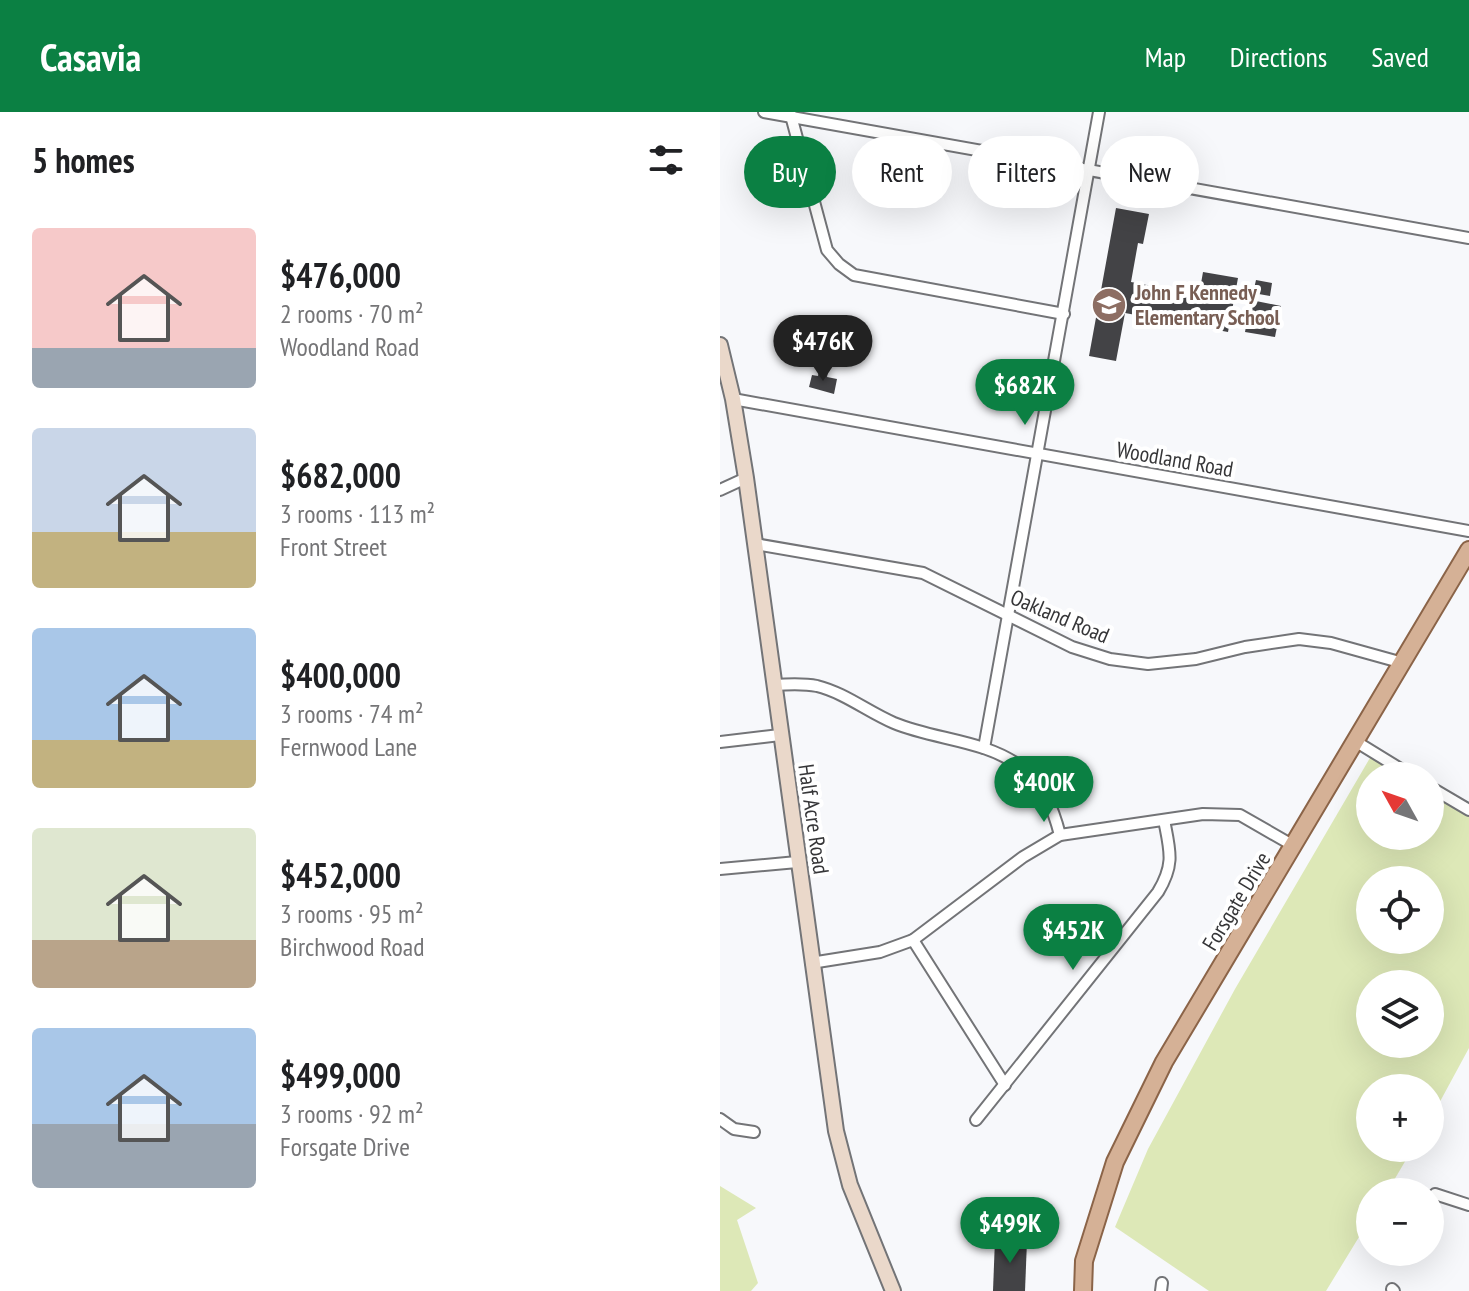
<!DOCTYPE html>
<html lang="en">
<head>
<meta charset="utf-8">
<style>
	:root { --surface:#fff; --page:#f6f6f6; --text:#202124; --muted:#757577; --accent:#0b8043 }
	body { margin:0; font-family:"PT Sans Narrow",sans-serif; background:var(--page); color:var(--text); height:100vh; display:flex; flex-direction:column; font-size:30px; white-space:nowrap }
	* { box-sizing:border-box; margin:0 }
	p { font-size:26px; color:var(--muted) }
	.icon { flex:none; width:44px; height:44px; fill:none; stroke:currentColor; stroke-width:2; stroke-linecap:round; stroke-linejoin:round }
	.map { position:relative; flex:1; overflow:hidden }
	.side { display:flex; flex-direction:column; background:var(--surface); width:720px }
	.side>* { flex:none }
	.banner { position:absolute; left:24px; top:24px; width:604px; height:72px; display:flex; gap:16px }
	.needle { width:52px; rotate:310deg }
	.tools { position:absolute; left:636px; top:650px; display:grid; gap:16px }
	.tools a { display:grid; place-items:center; width:88px; height:88px; border-radius:50%; background:var(--surface); box-shadow:0 8px 32px #0002; font-size:40px }
	.price { position:absolute; translate:-50% -68px; padding:0 18px; border-radius:28px; background:var(--accent); color:#fff; font-size:26px; line-height:52px; filter:drop-shadow(0 2px 4px #0008) }
	.price::after { content:''; position:absolute; left:50%; top:48px; width:24px; height:18px; margin-left:-12px; background:inherit; clip-path:polygon(0 0,100% 0,50% 100%) }
	.price.current { background:#222; color:#fff }
	ul { padding:0; list-style:none }
	li { display:flex; align-items:center; gap:24px; height:200px; padding:0 32px }
	li span { display:grid; place-items:center; flex:none; width:224px; height:160px; border-radius:8px; color:#555 }
	li>.icon { margin-inline-start:auto }
	span .icon { width:96px; height:96px; fill:#fffc; stroke-width:1 }
	li b { font-size:34px }
	h2 { display:flex; justify-content:space-between; align-items:center; height:96px; padding:0 32px; font-size:34px }
	.pill { padding:0 28px; border-radius:36px; background:var(--surface); box-shadow:0 8px 32px #0002; font-size:28px; line-height:72px }
	.pill.current { background:var(--accent); color:#fff }
	header { display:flex; align-items:center; gap:48px; box-sizing:border-box; height:112px; padding:0 40px; background:var(--accent); color:#fff }
	header strong { font-size:38px }
	nav { display:flex; gap:44px; margin-inline-start:auto; font-size:28px }
	main { display:flex; flex:1; min-height:0 }
	.map>svg:first-child { display:block }
	.green { fill:#dde8b7; fill-rule:evenodd }
	.building { fill:#434346 }
	.lines { fill:none; stroke-linecap:round; stroke-linejoin:round }
	.street-casing { stroke:#737477; stroke-width:14 }
	.secondary-casing { stroke:#737477; stroke-width:18 }
	.primary-casing { stroke:#8b6448; stroke-width:20 }
	.street { stroke:#fff; stroke-width:10 }
	.secondary { stroke:#ead8ca; stroke-width:14 }
	.primary { stroke:#d5b196; stroke-width:16 }
	.labels { text-anchor:middle; stroke-width:8; stroke-linejoin:round; paint-order:stroke }
	.education-label { font-size:22px; font-weight:bold; fill:#785e54; stroke:#fff; text-anchor:start }
	.street-label { font-size:22px; fill:#363638; stroke:#fff }
</style>
</head>
<body>
<header>
<strong>Casavia</strong>
<nav><a>Map</a><a>Directions</a><a>Saved</a></nav>
</header>
<main>
<section class="side">
<h2>5 homes<svg class="icon" aria-label="filters" viewBox="0 0 24 24"><path d="M4 7h16M4 17h16"/><circle cx="9" cy="7" r="2"/><circle cx="15" cy="17" r="2"/></svg></h2>
<ul>
<li><span style="background:linear-gradient(#f6c9c9 75%,#9aa5b1 0)"><svg class="icon" aria-label="home" viewBox="0 0 24 24"><path d="M3 11l9-7 9 7M6 9v11h12V9"/></svg></span><div><b>$476,000</b><p>2 rooms · 70 m²</p><p>Woodland Road</p></div></li>
<li><span style="background:linear-gradient(#c9d6e8 65%,#c2b280 0)"><svg class="icon" aria-label="home" viewBox="0 0 24 24"><path d="M3 11l9-7 9 7M6 9v11h12V9"/></svg></span><div><b>$682,000</b><p>3 rooms · 113 m²</p><p>Front Street</p></div></li>
<li><span style="background:linear-gradient(#a9c7e8 70%,#c2b280 0)"><svg class="icon" aria-label="home" viewBox="0 0 24 24"><path d="M3 11l9-7 9 7M6 9v11h12V9"/></svg></span><div><b>$400,000</b><p>3 rooms · 74 m²</p><p>Fernwood Lane</p></div></li>
<li><span style="background:linear-gradient(#dfe7d0 70%,#b9a48a 0)"><svg class="icon" aria-label="home" viewBox="0 0 24 24"><path d="M3 11l9-7 9 7M6 9v11h12V9"/></svg></span><div><b>$452,000</b><p>3 rooms · 95 m²</p><p>Birchwood Road</p></div></li>
<li><span style="background:linear-gradient(#a9c7e8 60%,#9aa5b1 0)"><svg class="icon" aria-label="home" viewBox="0 0 24 24"><path d="M3 11l9-7 9 7M6 9v11h12V9"/></svg></span><div><b>$499,000</b><p>3 rooms · 92 m²</p><p>Forsgate Drive</p></div></li>
</ul>
</section>
<div class="map">
<svg width="749" height="1179" viewBox="0 0 749 1179">
	<rect width="100%" height="100%" fill="#f7f8fb"/>
	<g class="green">
		<path d="M654,639l42,25h-46v60h60v-52l39,23v241l-39,72v-32h-60v60h43l-26,44h-17v27l-44,72h-117l-94,-64 33,-78 87,-160zM650,768h60v60h-60zM650,872h60v60h-60z"/>
		<polygon points="0,1074 36,1096 17,1108 38,1171 31,1179 0,1179"/>
	</g>
	<g class="building">
		<polygon points="396,96 429,102 423,132 418,131 411,170 479,183 483,160 518,166 508,220 405,201 396,249 369,244"/>
		<polygon points="536,168 552,171 550,184 533,181"/>
		<polygon points="531,188 561,194 555,225 525,220"/>
		<polygon points="99,258 108,260 107,265 117,267 114,282 89,275 92,263 98,264"/>
		<polygon points="275,1127 307,1129 305,1179 273,1179"/>
	</g>
	<g class="lines">
		<g class="street-casing">
			<g id="street">
				<polyline points="44,0 749,126"/>
				<polyline points="70,0 107,138 119,152 134,163 344,202"/>
				<polyline points="13,287 749,419"/>
				<polyline points="0,378 26,366"/>
				<polyline points="35,432 203,461 352,535 390,547 428,552 476,547 525,535 579,527 611,531 683,551"/>
				<path d="M54,573c14,-1 29,-2 43,1 28,7 51,26 77,37 41,17 92,17 127,44 23,18 32,41 39,68"/>
				<polyline points="635,629 692,664"/>
				<polyline points="0,630 60,623"/>
				<polyline points="264,636 379,0"/>
				<polyline points="710,675 749,698"/>
				<polyline points="0,757 77,750"/>
				<polyline points="193,828 285,973"/>
				<polyline points="91,851 160,840 193,828 303,745 340,723 483,702 520,703 574,734"/>
				<polyline points="0,1007 14,1017 34,1020"/>
				<path d="M256,1008l182,-228c17,-28 12,-41 6,-72"/>
				<polyline points="715,1082 749,1093"/>
				<polyline points="672,1177 674,1179"/>
				<polyline points="441,1179 442,1171"/>
			</g>
		</g>
		<g class="secondary-casing">
			<polyline id="secondary" points="0,233 13,287 26,366 116,1019 130,1073 173,1179"/>
		</g>
		<g class="primary-casing">
			<polyline id="primary" points="363,1179 364,1149 395,1050 444,950 749,438"/>
		</g>
		<use href="#street" class="street"/>
		<use href="#secondary" class="secondary"/>
		<use href="#primary" class="primary"/>
	</g>
	<defs>
		<g id="school-disc" transform="scale(1.8)"><circle r="9.5" fill="#8d6e63" stroke="#fff"/><path d="M0-5L7-2L0 1L-7-2ZM-4 1L0 2.5L4 1V4Q0 6-4 4Z" fill="#fff"/></g>
	</defs>
	<g fill-rule="evenodd">
		<use href="#school-disc" x="389" y="193"/>
	</g>
	<g class="labels">
		<g class="education-label">
			<text x="415" y="188">John F Kennedy<tspan x="415" dy="25">Elementary School</tspan></text>
		</g>
		<g class="street-label">
			<text transform="translate(455 347) rotate(10)" y="8">Woodland Road</text>
			<text transform="translate(340 504) rotate(23)" y="8">Oakland Road</text>
			<text transform="translate(94 707) rotate(82)" y="8">Half Acre Road</text>
			<text transform="translate(516 789) rotate(-59)" y="8">Forsgate Drive</text>
		</g>
	</g>
</svg>
<div class="tools">
<a><svg class="needle" viewBox="-14 -14 28 28"><path d="M0-13l5 13h-10z" fill="#e53935"/><path d="M0 13l5-13h-10z" fill="#757577"/></svg></a>
<a><svg class="icon" aria-label="locate" viewBox="0 0 24 24"><circle cx="12" cy="12" r="6"/><path d="M12 2v4M12 18v4M2 12h4M18 12h4"/></svg></a>
<a><svg class="icon" aria-label="layers" viewBox="0 0 24 24"><path d="M12 4l9 5-9 5-9-5zM3 14l9 5 9-5"/></svg></a>
<a>+</a>
<a>−</a>
</div>
<b class="price current" style="left:103px;top:271px">$476K</b>
<b class="price" style="left:305px;top:315px">$682K</b>
<b class="price" style="left:324px;top:712px">$400K</b>
<b class="price" style="left:353px;top:860px">$452K</b>
<b class="price" style="left:290px;top:1153px">$499K</b>
<div class="banner">
<a class="pill current">Buy</a>
<a class="pill">Rent</a>
<a class="pill">Filters</a>
<a class="pill">New</a>
</div>
</div>
</main>
</body>
</html>
